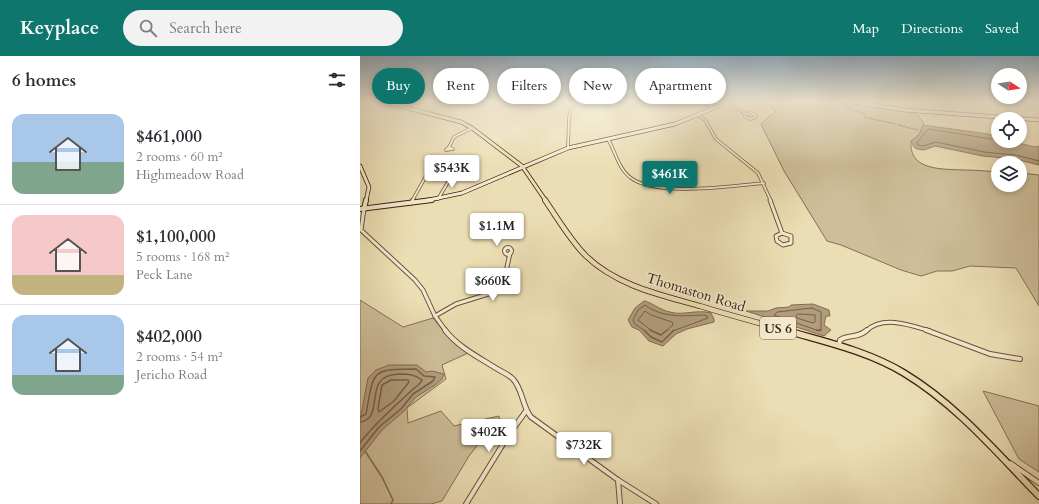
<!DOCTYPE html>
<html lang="en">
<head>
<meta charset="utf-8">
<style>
	:root { --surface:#fff; --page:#f2f2f3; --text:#2b2b33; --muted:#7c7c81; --line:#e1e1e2; --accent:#0f766e }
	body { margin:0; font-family:Cardo,serif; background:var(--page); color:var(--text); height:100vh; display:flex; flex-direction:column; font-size:15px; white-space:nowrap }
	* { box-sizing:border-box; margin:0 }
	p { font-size:13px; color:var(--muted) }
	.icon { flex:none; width:22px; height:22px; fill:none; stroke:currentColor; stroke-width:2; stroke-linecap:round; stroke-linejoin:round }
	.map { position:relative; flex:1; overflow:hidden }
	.drawer { display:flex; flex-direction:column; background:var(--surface); width:360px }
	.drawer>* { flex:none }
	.hud { position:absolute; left:12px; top:12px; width:380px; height:36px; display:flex; gap:8px }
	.needle { width:26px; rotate:102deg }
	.controls { position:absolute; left:631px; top:12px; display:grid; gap:8px }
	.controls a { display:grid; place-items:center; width:36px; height:36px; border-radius:50%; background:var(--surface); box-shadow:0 2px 6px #0003; font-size:20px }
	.price { position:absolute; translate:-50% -34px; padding:0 9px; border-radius:4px; background:#fff; color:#222; font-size:13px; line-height:26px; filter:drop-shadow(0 1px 2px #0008) }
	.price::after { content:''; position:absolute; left:50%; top:24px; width:12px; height:9px; margin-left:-6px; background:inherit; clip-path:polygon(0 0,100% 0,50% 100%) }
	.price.on { background:var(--accent); color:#fff }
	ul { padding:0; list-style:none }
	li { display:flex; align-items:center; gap:12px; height:100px; padding:0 12px }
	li+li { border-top:1px solid var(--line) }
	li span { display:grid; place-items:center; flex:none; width:112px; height:80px; border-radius:12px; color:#555 }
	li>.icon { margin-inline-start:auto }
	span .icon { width:48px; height:48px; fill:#fffc; stroke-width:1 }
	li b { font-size:17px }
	h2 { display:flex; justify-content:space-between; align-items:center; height:48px; padding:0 12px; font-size:17px }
	.chip { padding:0 14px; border-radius:18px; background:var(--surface); box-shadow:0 2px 6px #0003; font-size:14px; line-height:36px }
	.chip.on { background:var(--accent); color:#fff }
	header { display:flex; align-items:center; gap:24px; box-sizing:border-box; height:56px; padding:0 20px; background:var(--accent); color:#fff }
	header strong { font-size:19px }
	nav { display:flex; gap:22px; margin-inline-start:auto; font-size:14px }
	.search { width:280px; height:36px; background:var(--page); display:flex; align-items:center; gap:10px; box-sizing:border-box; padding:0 14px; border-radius:22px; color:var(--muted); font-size:15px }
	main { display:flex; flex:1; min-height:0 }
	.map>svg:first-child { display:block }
	.green { fill:#cebe99; stroke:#866f56 }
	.water { fill:#b19d7d; stroke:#836b53 }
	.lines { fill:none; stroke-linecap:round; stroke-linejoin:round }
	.shore-far1 { stroke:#785e48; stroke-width:1 }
	.shore { stroke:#785e48; stroke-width:1.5 }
	.stream-far1 { stroke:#836b53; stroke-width:1 }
	.stream { stroke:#836b53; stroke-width:1.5 }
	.street-far2-casing { stroke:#6a503b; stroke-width:3.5 }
	.street-far1-casing { stroke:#6a503b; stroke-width:5 }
	.street-casing { stroke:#6a503b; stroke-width:6 }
	.secondary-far1-casing { stroke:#3e2013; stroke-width:4.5 }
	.secondary-casing { stroke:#3e2013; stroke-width:6 }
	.primary-far2-casing { stroke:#3e2013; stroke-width:4.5 }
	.primary-far1-casing { stroke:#3e2013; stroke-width:6 }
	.primary-casing { stroke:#3e2013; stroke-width:8 }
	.street-far2 { stroke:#f3eace; stroke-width:2 }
	.street-far1 { stroke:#f3eace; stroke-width:3 }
	.street { stroke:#f3eace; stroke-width:4 }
	.secondary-far1 { stroke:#f3eace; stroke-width:3 }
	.secondary { stroke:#f3eace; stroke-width:4 }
	.primary-far2 { stroke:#ecdeb4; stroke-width:3 }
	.primary-far1 { stroke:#ecdeb4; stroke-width:4.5 }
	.primary { stroke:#ecdeb4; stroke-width:5.5 }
	.labels { text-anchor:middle; stroke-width:3; stroke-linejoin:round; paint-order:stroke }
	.shield { fill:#f3eace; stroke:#745d4b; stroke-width:1 }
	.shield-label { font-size:13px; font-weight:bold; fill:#3e2013 }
	.street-label { font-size:14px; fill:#3e2013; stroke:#f3eace }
</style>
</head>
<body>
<header>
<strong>Keyplace</strong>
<div class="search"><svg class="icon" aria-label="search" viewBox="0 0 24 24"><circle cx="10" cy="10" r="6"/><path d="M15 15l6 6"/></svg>Search here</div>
<nav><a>Map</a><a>Directions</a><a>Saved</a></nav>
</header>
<main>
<section class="drawer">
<h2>6 homes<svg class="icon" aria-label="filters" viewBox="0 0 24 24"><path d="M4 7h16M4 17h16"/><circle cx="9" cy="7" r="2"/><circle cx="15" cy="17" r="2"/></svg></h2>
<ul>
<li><span style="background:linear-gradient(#a9c7e8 60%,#7fa58c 0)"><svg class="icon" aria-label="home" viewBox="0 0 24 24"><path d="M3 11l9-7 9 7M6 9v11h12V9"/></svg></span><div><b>$461,000</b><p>2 rooms · 60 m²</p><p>Highmeadow Road</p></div></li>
<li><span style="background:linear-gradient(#f6c9c9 75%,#c2b280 0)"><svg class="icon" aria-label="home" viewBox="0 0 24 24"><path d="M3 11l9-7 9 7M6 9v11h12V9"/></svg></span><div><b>$1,100,000</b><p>5 rooms · 168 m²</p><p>Peck Lane</p></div></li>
<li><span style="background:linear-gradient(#a9c7e8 75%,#7fa58c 0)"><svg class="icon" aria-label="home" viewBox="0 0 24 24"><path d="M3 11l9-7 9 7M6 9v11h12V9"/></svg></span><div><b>$402,000</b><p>2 rooms · 54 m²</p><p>Jericho Road</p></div></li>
</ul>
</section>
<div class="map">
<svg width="679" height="448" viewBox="0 0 679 448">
	<rect width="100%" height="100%" fill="#ecdeb4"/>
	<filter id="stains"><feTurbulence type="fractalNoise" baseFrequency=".005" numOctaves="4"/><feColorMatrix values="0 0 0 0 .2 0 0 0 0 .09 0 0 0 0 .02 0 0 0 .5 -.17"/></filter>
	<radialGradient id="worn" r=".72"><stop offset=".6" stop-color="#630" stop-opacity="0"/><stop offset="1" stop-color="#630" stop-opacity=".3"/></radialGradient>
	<g class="green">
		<path d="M405,46h85l65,10 9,11 -4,10 -9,9c-2,29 32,27 53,28 11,0 23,1 34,2v13h22v-12l19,2v131l-23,-38 -46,-2 -18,5h-15l-16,5 -20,-6 -60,-25 -14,-4 -43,-70 -23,-47 15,-13z"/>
		<polygon points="0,244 43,271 73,262 90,283 108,297 82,309 86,323 47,352 48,367 81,355 94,370 139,360 140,367 123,382 109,400 82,445 71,448 0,448"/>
		<polygon points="623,335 679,350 679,416 659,403"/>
	</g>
	<g class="water">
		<polygon points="563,69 628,78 638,81 638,85 650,85 675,91 679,90 679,109 655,103 623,100 575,90 564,94 557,93 554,91 551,85 559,79"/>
		<path d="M284,245c5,0 18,10 26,11 12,4 27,-3 41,1l3,6v3l-27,7 -11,5 -13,12 -14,-5 -10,-11 -7,-3 -4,-7 7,-12z"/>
		<polygon points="453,248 469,254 470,260 466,260 464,269 471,274 464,280 386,255 408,255 416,252 429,251 431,249"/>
		<polygon points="29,309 57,309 66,316 72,315 84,318 82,323 75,329 56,341 43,356 22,374 0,402 0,365 8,322 16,314"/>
	</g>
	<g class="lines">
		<g class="shore-far1">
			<polyline points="638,84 568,73 557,87 558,89 563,90 576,86 624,96 656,99 679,105"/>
			<path d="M452,252l9,4v18l-2,1 -45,-16 3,-3c12,-1 23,-3 35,-4z"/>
			<polygon points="438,258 455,259 455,266 453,267 437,262 436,260"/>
			<path d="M285,275l-10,-7 -2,-4 5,-10 7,-5c18,13 37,11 58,10l4,1 1,2 -35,13"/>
			<polyline points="292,275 278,264 285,255 291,259 312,266 313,269 306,275"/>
		</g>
		<g class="shore">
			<polyline points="284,274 291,281 302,286 314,274"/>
			<polyline points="290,274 301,279 307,274"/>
			<polyline points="457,274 461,274"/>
			<polygon points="31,324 48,324 49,326 34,345 19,356 18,353 22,329"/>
			<path d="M0,361l6,-3c8,-43 4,-45 50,-45l8,7 11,1 -2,4 -20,13 -12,15 -22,18 -19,24"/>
			<path d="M0,366c27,-4 0,-47 39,-48 9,0 15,0 23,6 -2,5 -7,7 -11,11 -17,16 -37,33 -51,52"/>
		</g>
		<g class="stream-far1">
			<polyline points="484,46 484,49 490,53"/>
			<polyline points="492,54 505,58 504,61 535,68"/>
			<polyline points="538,69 558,74"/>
		</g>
		<polyline class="stream" points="5,395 22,421 33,444 31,448"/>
		<g class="street-far2-casing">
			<g id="street-far2">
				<polyline points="367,47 386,58"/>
				<polygon points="391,57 396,59 396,61 390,63 385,61 386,58"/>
				<polyline points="337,59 345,64 356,83 398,117 411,145"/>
				<path d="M248,83c7,12 11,31 23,39 25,19 102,8 133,5"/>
				<polygon points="89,91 93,93 86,94"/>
				<polyline points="89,91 94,81 112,72"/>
				<polyline points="208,92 209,61 213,46"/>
				<polyline points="78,143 94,116"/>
				<polyline points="52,145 75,104"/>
			</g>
		</g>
		<g class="street-far1-casing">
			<g id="street-far1">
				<polyline points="410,144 422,177"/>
				<polyline points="51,147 53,144"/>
				<polyline points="4,153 1,174 55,224 63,234 75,260 86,275"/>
				<polygon points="422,177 431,180 431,187 423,189 417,185 416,180"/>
				<circle cx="148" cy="195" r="3.5"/>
				<polyline points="75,260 96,248 138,235 147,223 147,211 150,197"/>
				<path d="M506,275c17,-16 44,-6 64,0"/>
			</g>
		</g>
		<g class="street-casing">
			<g id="street">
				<path d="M85,274c12,16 33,27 49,37 6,4 14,7 19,12 10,11 9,27 18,38l87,63 38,24"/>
				<polyline points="566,274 630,298 660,303"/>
				<path d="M479,289l1,-5c10,-6 17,-1 27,-10"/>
				<polyline points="650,407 679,427"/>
				<polyline points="258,424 260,448"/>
				<polyline points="106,448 148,380 166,355"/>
			</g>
		</g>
		<g class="secondary-far1-casing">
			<g id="secondary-far1">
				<polyline points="493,46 545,54 679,64"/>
				<polyline points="0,110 9,131 6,145"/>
				<polyline points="64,145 102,137 208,92 315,68 369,46"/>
			</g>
		</g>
		<g class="secondary-casing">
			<g id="secondary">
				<polyline points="0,153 72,144"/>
				<polyline points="4,153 6,144"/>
			</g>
		</g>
		<g class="primary-far2-casing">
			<polyline id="primary-far2" points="24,46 101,66 112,72 162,110 186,145"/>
		</g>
		<g class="primary-far1-casing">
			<path id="primary-far1" d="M185,144c13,19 25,40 41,56 31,30 75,39 114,50 29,9 59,17 88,25"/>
		</g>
		<g class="primary-casing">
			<path id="primary" d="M425,274c40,12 83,21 119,43 53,32 93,80 135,123"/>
		</g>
		<use href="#street-far2" class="street-far2"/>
		<use href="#street-far1" class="street-far1"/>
		<use href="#street" class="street"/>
		<use href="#secondary-far1" class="secondary-far1"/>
		<use href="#secondary" class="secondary"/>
		<use href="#primary-far2" class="primary-far2"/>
		<use href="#primary-far1" class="primary-far1"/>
		<use href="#primary" class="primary"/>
	</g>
	<linearGradient id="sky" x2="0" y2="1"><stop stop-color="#92abbd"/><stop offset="0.42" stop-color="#f6f0dd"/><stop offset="1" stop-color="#f6f0dd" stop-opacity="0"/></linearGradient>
	<rect width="679" height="109" fill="url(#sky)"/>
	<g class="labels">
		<rect class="shield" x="400" y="261" width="36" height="22" rx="3"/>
		<g class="shield-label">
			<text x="418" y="277">US 6</text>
		</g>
		<g class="street-label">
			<text transform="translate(336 236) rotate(17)" y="5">Thomaston Road</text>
		</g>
	</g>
	<rect width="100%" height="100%" filter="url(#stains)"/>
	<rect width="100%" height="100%" fill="url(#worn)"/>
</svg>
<div class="controls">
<a><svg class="needle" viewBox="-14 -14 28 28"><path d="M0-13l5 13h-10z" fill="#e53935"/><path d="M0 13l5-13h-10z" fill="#7c7c81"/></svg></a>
<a><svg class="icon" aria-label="locate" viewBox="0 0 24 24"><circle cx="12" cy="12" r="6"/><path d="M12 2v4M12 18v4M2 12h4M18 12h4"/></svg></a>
<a><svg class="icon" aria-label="layers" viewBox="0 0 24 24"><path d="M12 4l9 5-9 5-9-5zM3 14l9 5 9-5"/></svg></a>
</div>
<b class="price" style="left:92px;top:133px">$543K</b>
<b class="price on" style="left:310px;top:139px">$461K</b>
<b class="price" style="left:137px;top:191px">$1.1M</b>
<b class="price" style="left:133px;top:246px">$660K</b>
<b class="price" style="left:129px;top:397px">$402K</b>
<b class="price" style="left:224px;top:410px">$732K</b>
<div class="hud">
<a class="chip on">Buy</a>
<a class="chip">Rent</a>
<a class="chip">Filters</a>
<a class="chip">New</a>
<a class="chip">Apartment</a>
</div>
</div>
</main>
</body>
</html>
